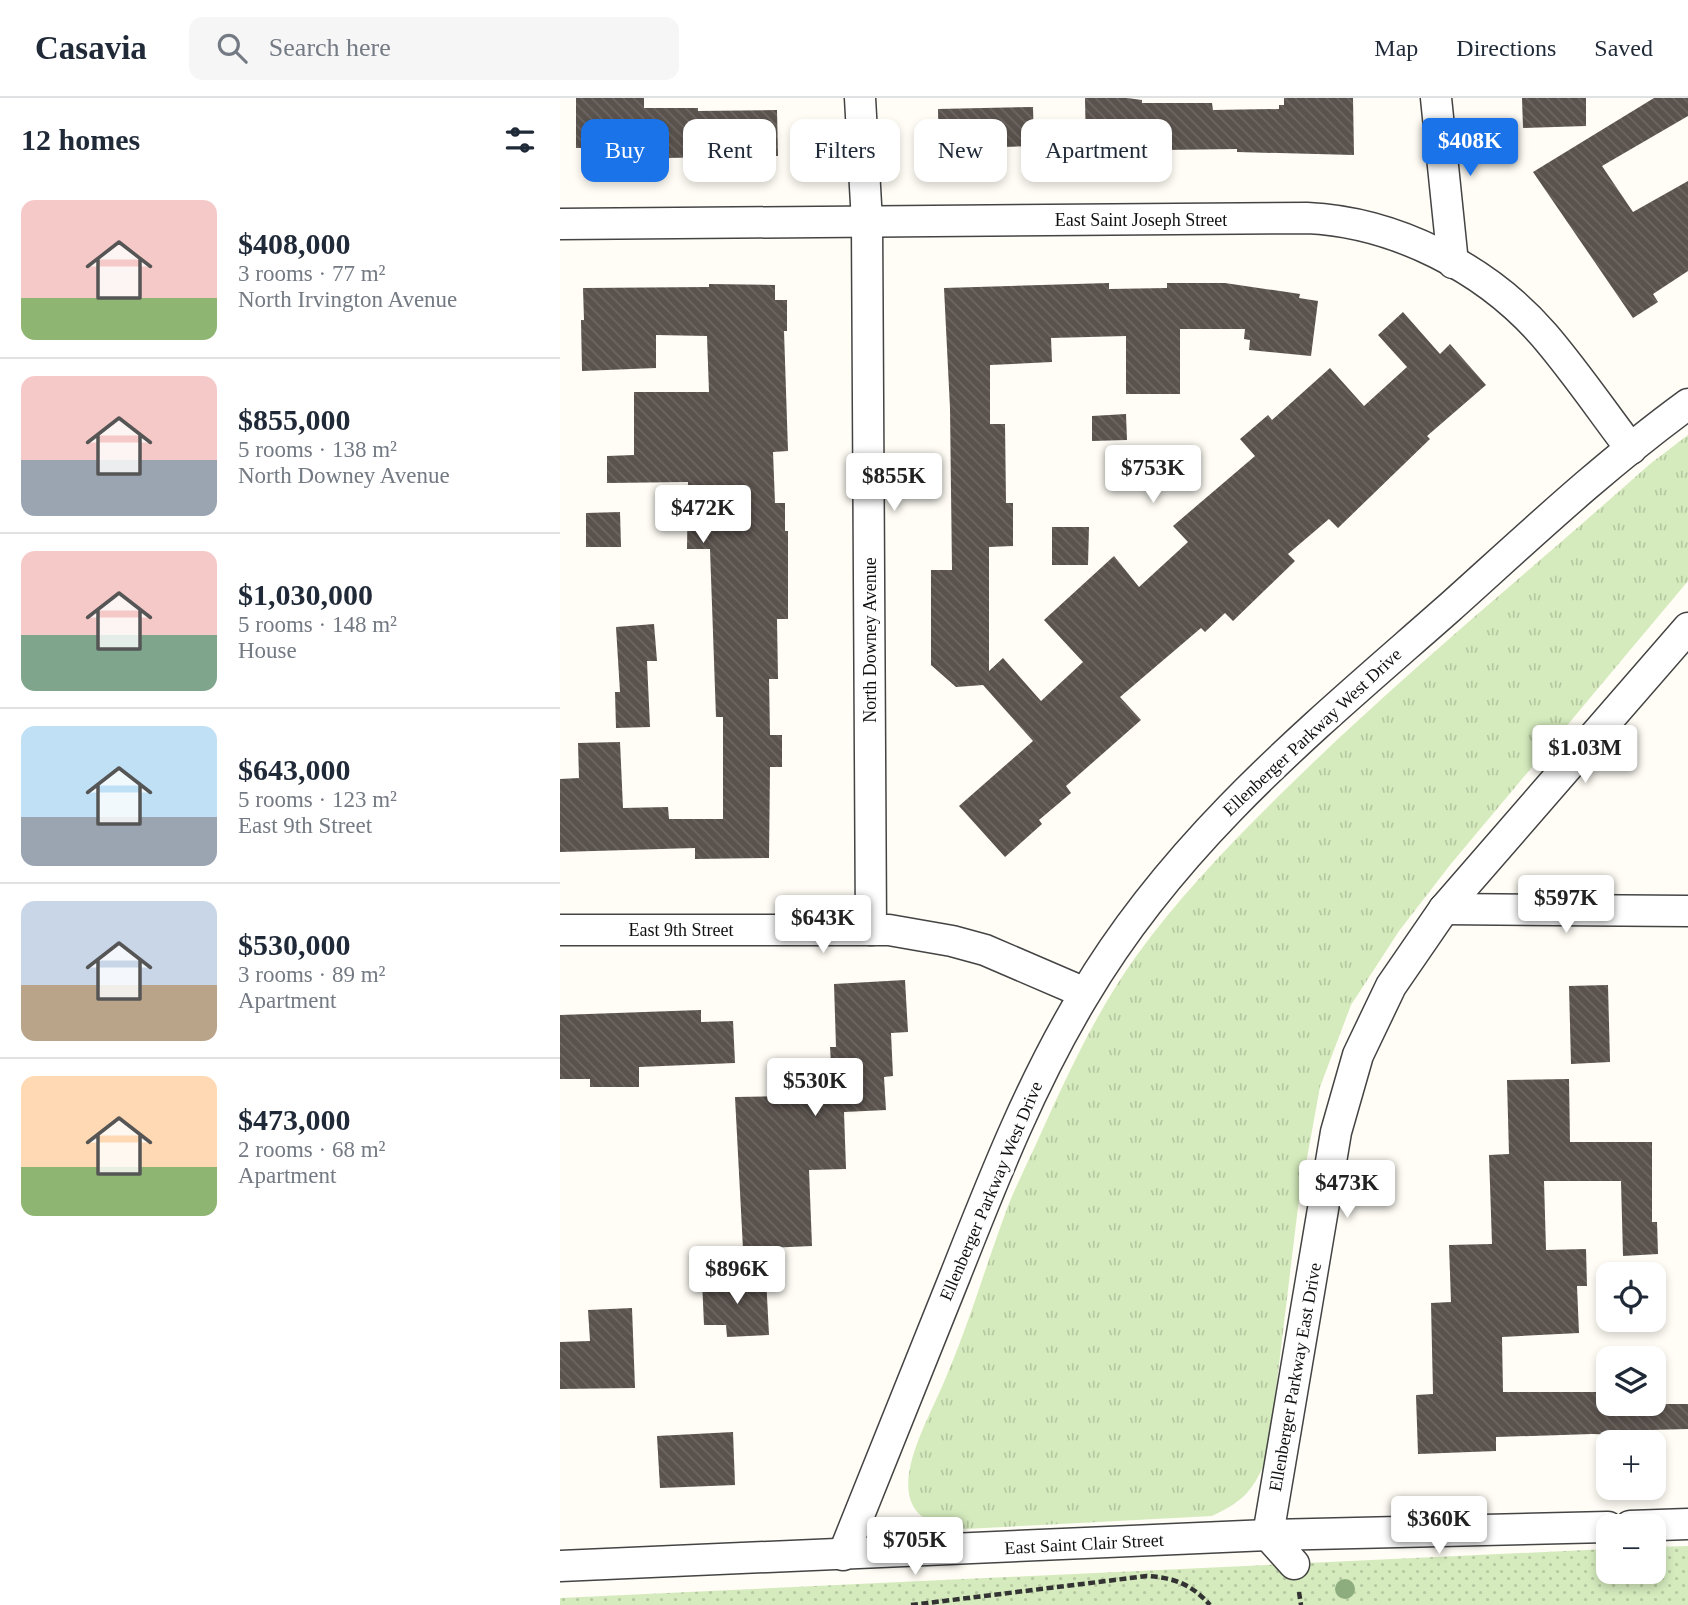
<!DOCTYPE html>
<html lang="en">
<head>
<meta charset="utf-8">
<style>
	:root { --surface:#fff; --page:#f6f6f7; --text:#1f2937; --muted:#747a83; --line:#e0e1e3; --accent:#1a73e8 }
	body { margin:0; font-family:Georgia,serif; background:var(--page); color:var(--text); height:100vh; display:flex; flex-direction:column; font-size:26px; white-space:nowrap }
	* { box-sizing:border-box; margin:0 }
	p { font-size:23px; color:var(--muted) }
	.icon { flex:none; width:38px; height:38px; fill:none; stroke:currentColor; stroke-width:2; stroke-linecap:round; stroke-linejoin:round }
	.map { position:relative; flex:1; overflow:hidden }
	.side { display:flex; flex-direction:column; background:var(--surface); width:560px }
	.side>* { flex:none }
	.hud { position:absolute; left:21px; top:21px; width:665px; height:63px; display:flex; gap:14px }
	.controls { position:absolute; left:1036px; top:1164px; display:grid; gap:14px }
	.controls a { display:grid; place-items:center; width:70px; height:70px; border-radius:14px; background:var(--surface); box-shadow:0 4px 10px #0003; font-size:35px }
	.price { position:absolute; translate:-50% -60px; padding:0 16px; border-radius:7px; background:#fff; color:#222; font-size:23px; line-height:46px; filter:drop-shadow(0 2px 4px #0008) }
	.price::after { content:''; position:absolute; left:50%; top:42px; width:21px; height:16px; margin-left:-10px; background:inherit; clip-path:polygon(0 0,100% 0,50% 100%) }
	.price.on { background:var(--accent); color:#fff }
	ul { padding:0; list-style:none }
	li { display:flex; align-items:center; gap:21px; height:175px; padding:0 21px }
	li+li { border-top:2px solid var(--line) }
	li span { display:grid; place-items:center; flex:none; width:196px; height:140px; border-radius:14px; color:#555 }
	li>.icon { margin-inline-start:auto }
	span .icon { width:84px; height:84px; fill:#fffc; stroke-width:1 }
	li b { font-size:30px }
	h2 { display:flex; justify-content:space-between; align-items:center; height:84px; padding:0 21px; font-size:30px }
	.pill { padding:0 24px; border-radius:14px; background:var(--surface); box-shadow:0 4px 10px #0003; font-size:24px; line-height:63px }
	.pill.on { background:var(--accent); color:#fff }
	header { display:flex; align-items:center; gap:42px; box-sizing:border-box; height:98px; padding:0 35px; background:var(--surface); border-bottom:2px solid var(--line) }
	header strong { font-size:33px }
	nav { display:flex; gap:38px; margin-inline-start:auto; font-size:24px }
	.search { width:490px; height:63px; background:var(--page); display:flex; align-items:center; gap:18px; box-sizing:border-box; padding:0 24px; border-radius:14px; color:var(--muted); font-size:26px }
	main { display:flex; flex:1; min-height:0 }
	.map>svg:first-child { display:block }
	.grass { fill:url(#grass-tufts) }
	.park { fill:url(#park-dots) }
	.building { fill:url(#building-back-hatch) }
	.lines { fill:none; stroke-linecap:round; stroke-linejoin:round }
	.street-casing { stroke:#444; stroke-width:33 }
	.path { stroke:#333; stroke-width:4.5; stroke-dasharray:7 3.5; stroke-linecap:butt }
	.street { stroke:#fff; stroke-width:30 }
	.tree { fill:#8dad7f }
	.labels { text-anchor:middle; stroke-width:7; stroke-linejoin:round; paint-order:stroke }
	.street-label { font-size:18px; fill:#111; stroke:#fff }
</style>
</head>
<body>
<header>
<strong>Casavia</strong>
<div class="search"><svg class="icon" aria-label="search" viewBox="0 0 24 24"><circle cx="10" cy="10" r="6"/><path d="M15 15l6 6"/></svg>Search here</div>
<nav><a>Map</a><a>Directions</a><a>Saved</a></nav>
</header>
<main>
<section class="side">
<h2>12 homes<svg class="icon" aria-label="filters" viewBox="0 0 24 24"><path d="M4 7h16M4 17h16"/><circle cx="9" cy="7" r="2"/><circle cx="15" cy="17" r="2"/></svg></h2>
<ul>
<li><span style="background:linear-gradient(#f6c9c9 70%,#8fb573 0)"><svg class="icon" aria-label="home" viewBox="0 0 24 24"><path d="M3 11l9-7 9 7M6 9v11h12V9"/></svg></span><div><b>$408,000</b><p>3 rooms · 77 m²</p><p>North Irvington Avenue</p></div></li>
<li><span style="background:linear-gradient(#f6c9c9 60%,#9aa5b1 0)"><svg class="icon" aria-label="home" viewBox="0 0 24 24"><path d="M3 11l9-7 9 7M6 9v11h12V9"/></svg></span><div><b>$855,000</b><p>5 rooms · 138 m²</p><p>North Downey Avenue</p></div></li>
<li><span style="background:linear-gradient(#f6c9c9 60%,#7fa58c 0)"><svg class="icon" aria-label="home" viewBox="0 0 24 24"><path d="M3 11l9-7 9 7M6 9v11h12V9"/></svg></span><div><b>$1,030,000</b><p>5 rooms · 148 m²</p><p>House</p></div></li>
<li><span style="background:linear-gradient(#bfe0f5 65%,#9aa5b1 0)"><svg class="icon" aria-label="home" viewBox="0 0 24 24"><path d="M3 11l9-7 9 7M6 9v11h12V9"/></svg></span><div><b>$643,000</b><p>5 rooms · 123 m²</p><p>East 9th Street</p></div></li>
<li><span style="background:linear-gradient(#c9d6e8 60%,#b9a48a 0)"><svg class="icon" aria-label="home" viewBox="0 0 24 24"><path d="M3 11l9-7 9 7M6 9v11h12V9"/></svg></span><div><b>$530,000</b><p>3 rooms · 89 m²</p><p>Apartment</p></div></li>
<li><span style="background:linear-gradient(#ffd9b3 65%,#8fb573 0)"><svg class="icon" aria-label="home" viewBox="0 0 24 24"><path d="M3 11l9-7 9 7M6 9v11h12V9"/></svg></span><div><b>$473,000</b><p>2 rooms · 68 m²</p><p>Apartment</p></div></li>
</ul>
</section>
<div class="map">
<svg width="1128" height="1507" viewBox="0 0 1128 1507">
	<defs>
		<pattern id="grass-tufts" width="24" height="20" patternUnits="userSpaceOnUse" patternTransform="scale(1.75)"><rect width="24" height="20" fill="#d5ebbd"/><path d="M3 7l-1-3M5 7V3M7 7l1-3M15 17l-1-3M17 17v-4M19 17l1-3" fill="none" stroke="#b6c8a1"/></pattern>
		<pattern id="park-dots" width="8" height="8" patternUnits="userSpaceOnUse" patternTransform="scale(1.75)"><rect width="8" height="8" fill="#d5ebbd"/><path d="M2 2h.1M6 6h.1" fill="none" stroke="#b6c8a1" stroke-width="1.8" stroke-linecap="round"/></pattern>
		<pattern id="building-back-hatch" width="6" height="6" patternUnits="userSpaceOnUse" patternTransform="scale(1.75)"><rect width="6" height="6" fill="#5a524d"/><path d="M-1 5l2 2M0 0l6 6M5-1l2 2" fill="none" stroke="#6d6662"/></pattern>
	</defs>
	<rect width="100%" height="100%" fill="#fffdf5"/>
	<path class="grass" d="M1128,337v146l-238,284 -51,66 -48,74 -31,82 -22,120 -30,249c-15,34 -22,44 -56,60l-247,13c-99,-5 -43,-95 -21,-147 25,-58 42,-117 64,-176 10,-25 23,-50 34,-75 27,-60 56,-122 95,-176 45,-62 98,-116 152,-169 115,-113 241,-215 361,-322z"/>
	<polygon class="park" points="1128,1448 1128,1507 0,1507 0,1500 1048,1451 1048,1474 1094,1474 1094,1449"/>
	<g class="building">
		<polygon points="16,0 84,0 84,10 138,10 138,13 217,12 218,58 105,60 105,50 16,50"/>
		<polygon points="525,0 567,0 582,2 582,5 652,5 653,12 719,11 719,7 724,7 724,0 793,0 794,57 677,54 677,51 526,53"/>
		<polygon points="962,0 1026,0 1026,28 963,30"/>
		<polygon points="1094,0 1128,0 1128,18 1042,68 1073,114 1128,83 1128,173 1093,196 1098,204 1073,220 973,74"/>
		<polygon points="473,9 474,48 444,49 444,54 412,54 412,65 379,66 378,11"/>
		<polygon points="549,185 549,191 607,190 607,185 665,185 740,196 739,200 758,203 751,258 689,252 690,242 684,241 685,231 620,231 620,296 566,296 566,238 491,240 492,264 430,267 430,326 445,326 446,405 453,405 453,448 429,449 429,573 443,560 481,603 523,564 484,522 554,458 579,489 628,444 613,428 695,358 680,341 708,317 712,322 770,270 804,308 847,269 818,237 843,214 880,256 890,246 926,287 867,338 870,341 778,430 769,421 728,456 735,463 673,523 665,515 645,534 641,530 560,599 581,622 506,688 511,695 479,722 482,726 445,759 399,708 473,643 423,587 396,589 371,567 371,472 392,472 390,310 384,190"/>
		<polygon points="149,186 215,187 215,202 227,202 227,233 224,233 228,353 213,354 215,405 225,405 225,433 228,433 228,521 217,521 218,581 209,581 210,637 222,637 222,669 210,669 209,760 135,761 135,750 0,754 0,681 19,680 18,645 60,644 63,710 108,709 109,721 163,721 163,619 156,619 150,451 127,451 128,384 47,385 47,358 74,357 74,294 149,294 147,238 96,237 96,270 22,273 21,222 24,222 23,190 149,189"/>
		<polygon points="566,316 567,342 532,343 532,318"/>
		<polygon points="60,414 61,449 26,449 26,415"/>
		<polygon points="492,429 529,429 528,467 492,467"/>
		<polygon points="94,526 97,563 87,563 90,629 56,630 55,594 60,594 56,529"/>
		<polygon points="345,882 348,934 331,935 333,978 324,979 326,1012 284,1014 286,1071 249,1072 252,1148 183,1151 175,999 273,997 270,949 276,949 274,886"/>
		<polygon points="1048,887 1050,964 1011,966 1009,888"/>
		<polygon points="141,912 141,924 173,923 175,965 79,969 79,989 30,989 30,981 0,981 0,917"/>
		<polygon points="1009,981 1010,1044 1092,1044 1092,1124 1097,1124 1098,1156 1063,1158 1061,1083 984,1083 986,1152 1026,1151 1027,1188 1017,1188 1019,1235 942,1239 943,1294 1048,1294 1048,1306 1128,1306 1128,1331 1091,1332 1091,1338 1032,1336 936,1339 936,1353 858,1356 856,1297 873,1296 871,1205 891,1204 889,1147 932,1146 929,1057 949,1056 947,982"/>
		<polygon points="206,1179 209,1237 167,1239 166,1227 144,1227 142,1182"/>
		<polygon points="72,1210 75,1290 0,1291 0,1244 30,1243 28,1212"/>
		<polygon points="173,1334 175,1387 100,1390 97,1338"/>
	</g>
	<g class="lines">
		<g class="street-casing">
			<g id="street">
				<polyline points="300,0 307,124 311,832"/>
				<polyline points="876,0 893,165"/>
				<path d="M0,126l747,-6c88,4 179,50 237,117 31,36 58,76 87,114"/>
				<polyline points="884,811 1128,813"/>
				<polyline points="0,832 329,832 392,843 425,852 525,895"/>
				<polyline points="1070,1428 1128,1426"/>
				<polyline points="708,1437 776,1034 798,957 831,888 884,811 1128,530"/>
				<polyline points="708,1437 734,1466"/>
				<path d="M283,1457c37,-93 74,-186 112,-279 38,-96 75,-191 128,-279 93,-158 230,-269 365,-388 78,-70 155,-143 240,-205"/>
				<polyline points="0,1468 708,1437 1048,1429"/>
			</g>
		</g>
		<g class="path">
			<polyline points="739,1494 741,1507"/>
			<path d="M351,1507l236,-29c28,2 44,8 63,29"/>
		</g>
		<use href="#street" class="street"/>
	</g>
	<circle class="tree" cx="785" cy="1491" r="10"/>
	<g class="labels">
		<g class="street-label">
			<text x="581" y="128">East Saint Joseph Street</text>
			<text transform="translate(310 542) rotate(-90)" y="6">North Downey Avenue</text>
			<text transform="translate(752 634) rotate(-43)" y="6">Ellenberger Parkway West Drive</text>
			<text x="121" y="838">East 9th Street</text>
			<text transform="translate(431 1093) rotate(-67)" y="6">Ellenberger Parkway West Drive</text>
			<text transform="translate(735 1279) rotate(-80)" y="6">Ellenberger Parkway East Drive</text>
			<text transform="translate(524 1446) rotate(-3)" y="6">East Saint Clair Street</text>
		</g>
	</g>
</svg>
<div class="controls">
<a><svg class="icon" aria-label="locate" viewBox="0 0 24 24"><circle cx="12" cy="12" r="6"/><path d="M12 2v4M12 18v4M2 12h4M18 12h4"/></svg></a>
<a><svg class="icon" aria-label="layers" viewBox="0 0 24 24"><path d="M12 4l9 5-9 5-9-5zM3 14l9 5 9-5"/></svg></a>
<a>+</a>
<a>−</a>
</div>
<b class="price on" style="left:910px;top:80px">$408K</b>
<b class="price" style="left:593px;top:407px">$753K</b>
<b class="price" style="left:334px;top:415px">$855K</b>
<b class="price" style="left:143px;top:447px">$472K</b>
<b class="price" style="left:1025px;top:687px">$1.03M</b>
<b class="price" style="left:1006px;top:837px">$597K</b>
<b class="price" style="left:263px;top:857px">$643K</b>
<b class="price" style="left:255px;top:1020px">$530K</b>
<b class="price" style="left:787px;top:1122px">$473K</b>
<b class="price" style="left:177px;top:1208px">$896K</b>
<b class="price" style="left:879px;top:1458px">$360K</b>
<b class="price" style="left:355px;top:1479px">$705K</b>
<div class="hud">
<a class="pill on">Buy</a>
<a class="pill">Rent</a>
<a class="pill">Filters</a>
<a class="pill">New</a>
<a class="pill">Apartment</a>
</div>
</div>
</main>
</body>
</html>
